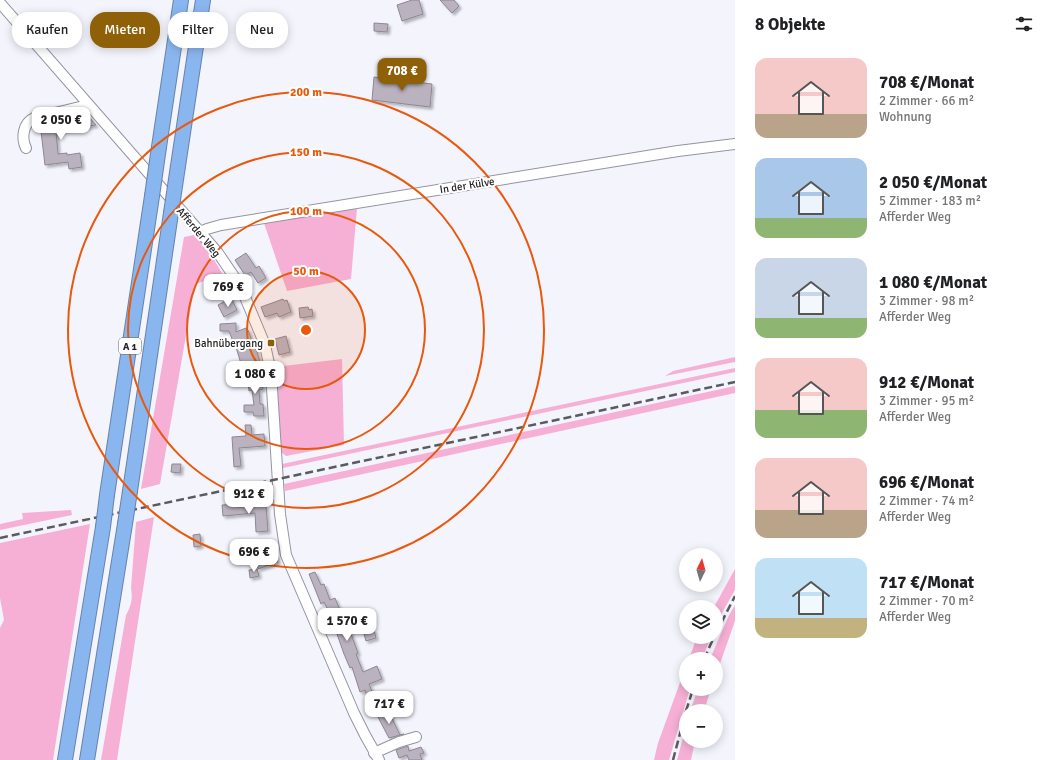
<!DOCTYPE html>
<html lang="de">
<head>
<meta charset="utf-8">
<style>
	:root { --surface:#fff; --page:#f2f2f2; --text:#202124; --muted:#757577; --accent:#8e6008 }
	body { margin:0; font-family:Signika,sans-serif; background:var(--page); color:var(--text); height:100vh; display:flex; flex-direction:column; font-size:15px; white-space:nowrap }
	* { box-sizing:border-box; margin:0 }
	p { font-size:13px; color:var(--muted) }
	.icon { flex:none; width:22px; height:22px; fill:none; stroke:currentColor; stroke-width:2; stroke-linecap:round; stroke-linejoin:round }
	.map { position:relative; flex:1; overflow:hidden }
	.details { display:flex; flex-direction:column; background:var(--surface); width:320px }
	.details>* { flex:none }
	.guide { position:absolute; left:12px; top:12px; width:380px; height:36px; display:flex; gap:8px }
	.needle { width:26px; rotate:5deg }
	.fabs { position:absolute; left:679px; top:548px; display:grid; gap:8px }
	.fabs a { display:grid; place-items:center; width:44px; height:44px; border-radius:50%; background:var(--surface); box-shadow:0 2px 10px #0003; font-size:20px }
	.price { position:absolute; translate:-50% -34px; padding:0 9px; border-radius:8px; background:#fff; color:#222; font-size:13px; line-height:26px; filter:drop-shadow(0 1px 2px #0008) }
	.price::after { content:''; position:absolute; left:50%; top:24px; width:12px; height:9px; margin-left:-6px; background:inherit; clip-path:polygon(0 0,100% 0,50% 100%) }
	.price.selected { background:var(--accent); color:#fff }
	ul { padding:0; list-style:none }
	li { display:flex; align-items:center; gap:12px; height:100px; padding:0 20px }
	li span { display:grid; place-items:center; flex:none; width:112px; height:80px; border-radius:12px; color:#555 }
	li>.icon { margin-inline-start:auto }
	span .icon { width:48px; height:48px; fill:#fffc; stroke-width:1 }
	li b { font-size:17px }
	h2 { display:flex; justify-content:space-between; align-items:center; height:48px; padding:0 20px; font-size:17px }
	.tag { padding:0 14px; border-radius:16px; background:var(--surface); box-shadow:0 2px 10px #0003; font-size:14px; line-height:36px }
	.tag.selected { background:var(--accent); color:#fff }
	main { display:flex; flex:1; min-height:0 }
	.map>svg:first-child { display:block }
	.green { fill:#f6b0d6 }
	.building { fill:#bab2be; stroke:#8e8691; filter:url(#shadow) }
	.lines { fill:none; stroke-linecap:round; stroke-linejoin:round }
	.minor-casing { stroke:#9494a1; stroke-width:12 }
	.highway-casing { stroke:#6683aa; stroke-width:16 }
	.minor { stroke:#fff; stroke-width:10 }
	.highway { stroke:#8ab6f0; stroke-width:14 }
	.rail { stroke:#5a5a60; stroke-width:2.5; stroke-dasharray:8 4; stroke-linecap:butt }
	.highway-bridge-casing { stroke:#6683aa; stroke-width:16; stroke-linecap:butt }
	.highway-bridge { stroke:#8ab6f0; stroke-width:14 }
	.ring { fill:none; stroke:#e8590c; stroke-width:2 }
	.poi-dot { fill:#8e6008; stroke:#fff; stroke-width:1.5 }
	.labels { text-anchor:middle; stroke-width:4; stroke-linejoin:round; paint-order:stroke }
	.shield { fill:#fff; stroke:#656568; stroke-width:1 }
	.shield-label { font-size:10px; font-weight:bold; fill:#232328 }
	.street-label { font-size:11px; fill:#232328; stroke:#fff }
	.poi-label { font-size:11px; fill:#232328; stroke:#fff; text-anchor:end }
	.centre { fill:#e8590c; stroke:#fff; stroke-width:2 }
	.ring-label { font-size:12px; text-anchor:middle; font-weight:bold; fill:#e8590c; stroke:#fff; stroke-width:4; stroke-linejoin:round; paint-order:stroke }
</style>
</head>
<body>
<main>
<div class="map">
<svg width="735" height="760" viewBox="0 0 735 760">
	<defs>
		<filter id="shadow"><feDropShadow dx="2.5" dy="2.5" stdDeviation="1" flood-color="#0004"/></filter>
	</defs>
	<rect width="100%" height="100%" fill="#f4f4fd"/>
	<g class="green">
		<polygon points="357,208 351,279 287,291 264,223"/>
		<polygon points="199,234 223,275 195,284 160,484 141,489 184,237"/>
		<polygon points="735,357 735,362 665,376 673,371"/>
		<polygon points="342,359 344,445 286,456 281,452 275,367"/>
		<polygon points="735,368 735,372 283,468 282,464"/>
		<polygon points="735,386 735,393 285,491 284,484"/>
		<polygon points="71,510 72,515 0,530 0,524 23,519 22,513"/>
		<path d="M154,517l-37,243h-16l25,-145c5,-9 7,-16 5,-27l5,-66z"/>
		<polygon points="90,524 53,760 0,760 0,628 4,620 0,598 0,543"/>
		<polygon points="735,569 735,590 723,611 716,626 716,607 714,607"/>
		<polygon points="735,605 735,621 716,675 716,659 710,659 729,615"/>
		<polygon points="697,637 711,637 702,659 689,659"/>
		<polygon points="686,666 686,689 690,689 669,760 654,760 658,743"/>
		<polygon points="698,689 711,689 704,711 690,711"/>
		<polygon points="686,726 686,741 695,741 691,760 677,760"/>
	</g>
	<g class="building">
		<polygon points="412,0 419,0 423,14 402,21 397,5"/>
		<polygon points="440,0 454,0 459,6 452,13"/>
		<polygon points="374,23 388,24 387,32 374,31"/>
		<polygon points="374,77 432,84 430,107 372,100"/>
		<polygon points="89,117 96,125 56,131 58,154 67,153 67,155 80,153 82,167 69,169 68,162 45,165 40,123"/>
		<polygon points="246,253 256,268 259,266 266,278 258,283 251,272 245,275 235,260"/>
		<polygon points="231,298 237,310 224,317 218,305"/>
		<polygon points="283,299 284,301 287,300 291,312 279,317 277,313 265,317 261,307"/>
		<polygon points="308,307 309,310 312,309 313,316 300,318 299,308"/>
		<polygon points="236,323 236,332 246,328 247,330 248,330 255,349 256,349 260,362 242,367 236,347 235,347 229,331 220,331 220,324"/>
		<polygon points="286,336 290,352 279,355 275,339"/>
		<polygon points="261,373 263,389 259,390 260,404 263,404 264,416 254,416 253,412 244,412 244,405 254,405 252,390 249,391 247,374"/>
		<polygon points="245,425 251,425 252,435 264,434 265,446 239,448 241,466 234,467 232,437 246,436"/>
		<polygon points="172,464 181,464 180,473 171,472"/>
		<polygon points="238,504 238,507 266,506 268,531 256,532 255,513 223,516 222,505"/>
		<polygon points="200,534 201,546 194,547 193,535"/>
		<polygon points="268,542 273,555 275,554 278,562 258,569 256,561 261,559 256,546"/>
		<polygon points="240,544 242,556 235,557 233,546"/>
		<polygon points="257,569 259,576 250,578 249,570"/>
		<polygon points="315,572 321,585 324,584 330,600 335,598 340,610 338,610 347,632 350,631 358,653 356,654 363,672 377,666 382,679 369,684 375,699 369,702 365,690 360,692 352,667 350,668 344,654 330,614 324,602 321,604 309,574"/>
		<polygon points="374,630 376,638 366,641 364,634"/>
		<polygon points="389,712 400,735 404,734 389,738 378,717"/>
		<polygon points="408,746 409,751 421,747 424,753 420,754 422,760 409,760 407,755 399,758 396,750"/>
	</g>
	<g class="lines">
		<g class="minor-casing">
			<g id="minor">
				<polyline points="0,3 200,232 218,253 235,278 245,297 265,345 271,373 280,514 286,555 354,713 365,735 379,760"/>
				<path d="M26,148c-5,-10 -3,-25 8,-30l54,-13"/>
				<polyline points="200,232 207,229 221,225 678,151 735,144"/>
				<polyline points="374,753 399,742 416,737"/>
			</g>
		</g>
		<g class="highway-casing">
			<g id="highway">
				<polyline points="159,147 181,0"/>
				<polyline points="178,166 203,0"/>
				<polyline points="130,491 171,213"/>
				<polyline points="107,495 152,196"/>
				<polyline points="65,760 103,527"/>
				<polyline points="87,760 125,524"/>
			</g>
		</g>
		<use href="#minor" class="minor"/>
		<use href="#highway" class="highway"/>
		<g class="rail">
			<polyline points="0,538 735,382"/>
			<polyline points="716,633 735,596"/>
			<polyline points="704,659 714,637"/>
			<polyline points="686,711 693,689"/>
			<polyline points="673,760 686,711"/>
		</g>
		<g class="highway-bridge-casing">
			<g id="highway-bridge">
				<polyline points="152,196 159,147"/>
				<polyline points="171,213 178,166"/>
				<polyline points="125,524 130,491"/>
				<polyline points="103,527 107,495"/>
			</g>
		</g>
		<use href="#highway-bridge" class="highway-bridge"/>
	</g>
	<circle cx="306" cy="330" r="59" fill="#e8590c" fill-opacity=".12"/>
	<g class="ring">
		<circle cx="306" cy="330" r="59"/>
		<circle cx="306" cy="330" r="119"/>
		<circle cx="306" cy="330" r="178"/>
		<circle cx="306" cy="330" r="238"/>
	</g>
	<rect class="poi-dot" x="267" y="339" width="8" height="8" rx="2"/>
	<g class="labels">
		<rect class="shield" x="119" y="338" width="22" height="16" rx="3"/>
		<g class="shield-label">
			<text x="130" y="350">A 1</text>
		</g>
		<g class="street-label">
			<text transform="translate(467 185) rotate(-9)" y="4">In der Külve</text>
			<text transform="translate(199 232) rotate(50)" y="4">Afferder Weg</text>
		</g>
		<g class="poi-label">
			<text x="263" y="347">Bahnübergang</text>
		</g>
	</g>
	<circle cx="306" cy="330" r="6" class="centre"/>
	<g class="ring-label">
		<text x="306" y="96">200 m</text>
		<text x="306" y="156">150 m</text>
		<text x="306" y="215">100 m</text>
		<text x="306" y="275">50 m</text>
	</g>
</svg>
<div class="fabs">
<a><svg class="needle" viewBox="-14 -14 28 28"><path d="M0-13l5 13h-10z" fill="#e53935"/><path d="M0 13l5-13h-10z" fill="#757577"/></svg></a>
<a><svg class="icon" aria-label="layers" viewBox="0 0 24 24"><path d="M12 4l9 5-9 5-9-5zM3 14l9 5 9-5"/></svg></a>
<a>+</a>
<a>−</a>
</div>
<b class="price selected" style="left:402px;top:92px">708 €</b>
<b class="price" style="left:61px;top:141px">2 050 €</b>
<b class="price" style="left:228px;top:308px">769 €</b>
<b class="price" style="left:255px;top:395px">1 080 €</b>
<b class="price" style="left:249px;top:515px">912 €</b>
<b class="price" style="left:254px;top:573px">696 €</b>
<b class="price" style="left:347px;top:642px">1 570 €</b>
<b class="price" style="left:389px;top:725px">717 €</b>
<div class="guide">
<a class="tag">Kaufen</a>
<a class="tag selected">Mieten</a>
<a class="tag">Filter</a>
<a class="tag">Neu</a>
</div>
</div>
<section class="details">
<h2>8 Objekte<svg class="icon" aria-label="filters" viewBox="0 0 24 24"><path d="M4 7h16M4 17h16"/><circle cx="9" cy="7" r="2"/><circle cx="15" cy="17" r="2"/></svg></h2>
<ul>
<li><span style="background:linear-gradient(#f6c9c9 70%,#b9a48a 0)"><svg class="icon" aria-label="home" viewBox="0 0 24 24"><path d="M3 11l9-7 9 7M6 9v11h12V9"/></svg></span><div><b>708 €/Monat</b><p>2 Zimmer · 66 m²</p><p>Wohnung</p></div></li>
<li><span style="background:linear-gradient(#a9c7e8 75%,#8fb573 0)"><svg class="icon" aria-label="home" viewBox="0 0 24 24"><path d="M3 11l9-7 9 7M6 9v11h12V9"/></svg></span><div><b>2 050 €/Monat</b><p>5 Zimmer · 183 m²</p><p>Afferder Weg</p></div></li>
<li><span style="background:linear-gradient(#c9d6e8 75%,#8fb573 0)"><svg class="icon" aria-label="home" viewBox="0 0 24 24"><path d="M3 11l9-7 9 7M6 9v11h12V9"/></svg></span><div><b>1 080 €/Monat</b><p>3 Zimmer · 98 m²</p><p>Afferder Weg</p></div></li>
<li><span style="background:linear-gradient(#f6c9c9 65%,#8fb573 0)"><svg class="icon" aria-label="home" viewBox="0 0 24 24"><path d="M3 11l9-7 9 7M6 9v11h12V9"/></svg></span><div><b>912 €/Monat</b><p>3 Zimmer · 95 m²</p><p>Afferder Weg</p></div></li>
<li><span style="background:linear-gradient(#f6c9c9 65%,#b9a48a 0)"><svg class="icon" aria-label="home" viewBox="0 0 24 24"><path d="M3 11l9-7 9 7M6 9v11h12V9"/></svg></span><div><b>696 €/Monat</b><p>2 Zimmer · 74 m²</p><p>Afferder Weg</p></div></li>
<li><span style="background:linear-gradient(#bfe0f5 75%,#c2b280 0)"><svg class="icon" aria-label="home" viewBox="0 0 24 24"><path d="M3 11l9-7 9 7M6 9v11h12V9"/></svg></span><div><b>717 €/Monat</b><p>2 Zimmer · 70 m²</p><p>Afferder Weg</p></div></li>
</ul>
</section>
</main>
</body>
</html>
